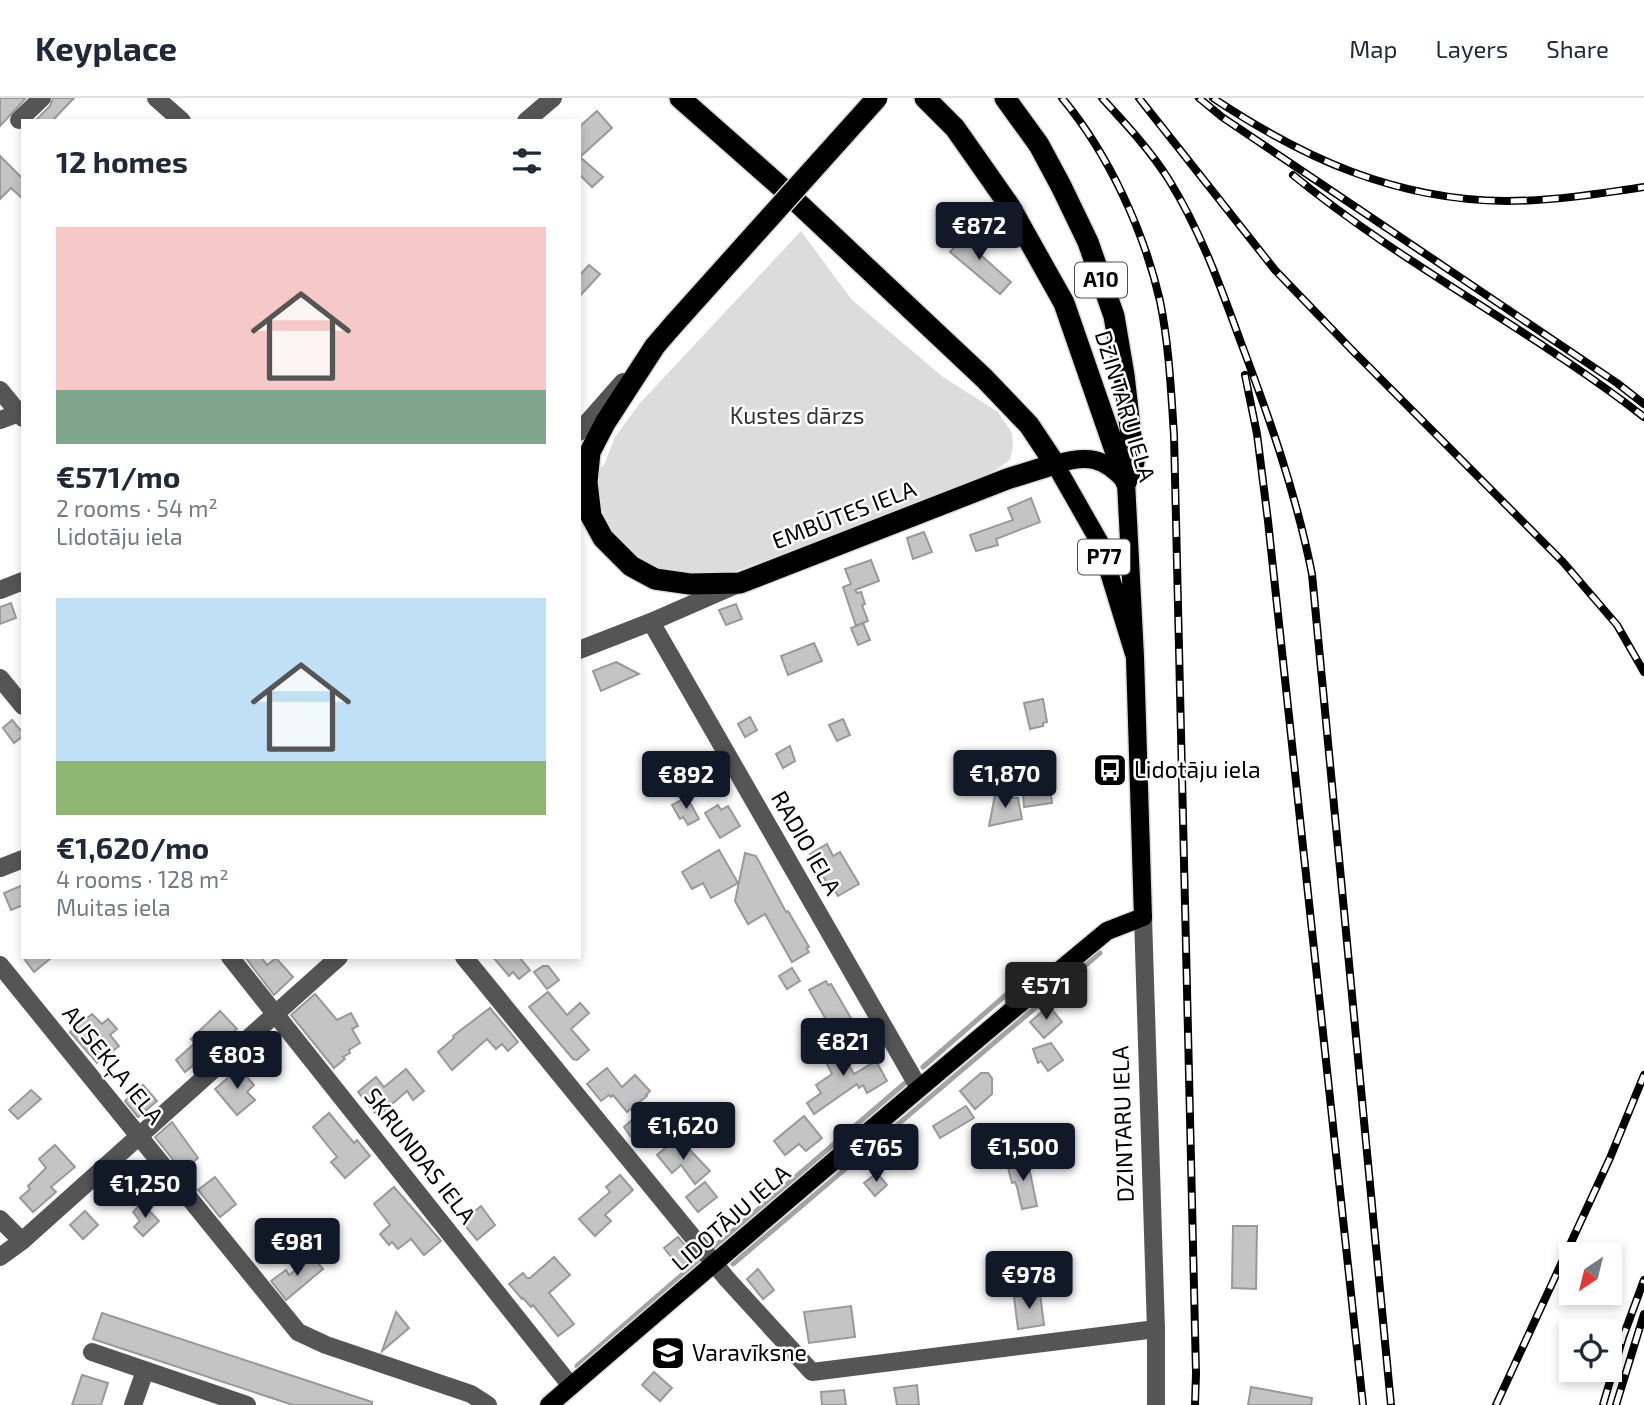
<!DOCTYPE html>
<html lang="en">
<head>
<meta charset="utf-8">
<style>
	:root { --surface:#fff; --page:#f6f6f7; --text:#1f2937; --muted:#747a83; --line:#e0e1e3; --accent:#111827 }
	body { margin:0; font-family:"Exo 2",sans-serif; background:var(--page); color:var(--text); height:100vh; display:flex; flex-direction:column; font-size:26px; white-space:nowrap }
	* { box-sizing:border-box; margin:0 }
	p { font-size:23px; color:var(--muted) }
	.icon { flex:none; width:38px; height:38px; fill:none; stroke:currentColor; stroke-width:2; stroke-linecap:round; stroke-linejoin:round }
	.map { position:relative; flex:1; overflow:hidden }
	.panel { position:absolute; left:21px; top:21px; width:560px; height:840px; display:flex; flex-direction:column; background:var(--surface); border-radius:0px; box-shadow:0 4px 10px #0003 }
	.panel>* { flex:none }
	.needle { width:46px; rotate:215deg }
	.tools { position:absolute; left:1559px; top:1144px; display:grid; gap:14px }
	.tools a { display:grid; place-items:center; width:63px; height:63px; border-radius:0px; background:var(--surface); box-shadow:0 4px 10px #0003; font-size:35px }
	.price { position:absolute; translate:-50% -60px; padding:0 16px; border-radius:7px; background:var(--accent); color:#fff; font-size:23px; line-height:46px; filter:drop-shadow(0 2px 4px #0008) }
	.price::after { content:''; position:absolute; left:50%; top:42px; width:21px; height:16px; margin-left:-10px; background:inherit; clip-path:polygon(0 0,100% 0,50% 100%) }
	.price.selected { background:#222; color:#fff }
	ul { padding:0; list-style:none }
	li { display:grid; align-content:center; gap:14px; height:371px; padding:0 35px }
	li span { display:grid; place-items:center; height:217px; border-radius:0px; color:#555 }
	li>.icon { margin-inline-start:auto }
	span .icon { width:126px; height:126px; fill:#fffc; stroke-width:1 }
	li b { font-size:30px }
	h2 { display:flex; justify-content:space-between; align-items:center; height:84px; padding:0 35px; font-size:30px }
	header { display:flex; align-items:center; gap:42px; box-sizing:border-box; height:98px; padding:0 35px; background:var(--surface); border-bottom:2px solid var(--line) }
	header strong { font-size:33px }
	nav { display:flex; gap:38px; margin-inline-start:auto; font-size:24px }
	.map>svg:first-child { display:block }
	.green { fill:#dcdcdc }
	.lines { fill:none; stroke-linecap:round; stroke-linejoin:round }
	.stream { stroke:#a3a3a3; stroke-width:5 }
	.building { fill:#c4c4c4; stroke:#999; stroke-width:2 }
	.major-casing { stroke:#dbdbdb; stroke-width:21 }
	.highway-casing { stroke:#dbdbdb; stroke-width:24 }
	.minor { stroke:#555; stroke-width:18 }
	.major { stroke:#000; stroke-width:18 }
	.highway { stroke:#000; stroke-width:21 }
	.rail-casing { stroke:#000; stroke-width:8 }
	.rail { stroke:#fff; stroke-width:5; stroke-dasharray:16; stroke-linecap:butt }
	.highway-bridge-casing { stroke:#dbdbdb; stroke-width:24; stroke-linecap:butt }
	.highway-bridge { stroke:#000; stroke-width:21 }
	.labels { text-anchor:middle; stroke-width:5; stroke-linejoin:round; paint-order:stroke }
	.shield { fill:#fff; stroke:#4c4c4c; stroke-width:2 }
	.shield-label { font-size:21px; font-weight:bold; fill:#000 }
	.street-label { font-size:23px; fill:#000; stroke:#fff }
	.park-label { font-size:23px; fill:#333; stroke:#fff }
	.poi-label { font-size:23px; fill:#000; stroke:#fff; text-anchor:start }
</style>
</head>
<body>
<header>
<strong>Keyplace</strong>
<nav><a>Map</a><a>Layers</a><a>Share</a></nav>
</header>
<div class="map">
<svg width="1644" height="1307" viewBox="0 0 1644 1307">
	<rect width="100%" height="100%" fill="#fff"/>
	<polygon class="green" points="801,133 852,202 943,279 998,314 1012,335 1013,349 1010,362 996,372 925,403 731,475 671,477 636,461 608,431 600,412 597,372 604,367 615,339 640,305"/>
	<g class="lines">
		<g class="stream">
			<polyline points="923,969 1031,875"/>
			<polyline points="713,1150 905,985"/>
			<polyline points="733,1166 1100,855"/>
			<polyline points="577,1268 699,1162"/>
		</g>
	</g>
	<g class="building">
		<polygon points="0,0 26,0 0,28"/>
		<polygon points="53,0 74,0 52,23 35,23 50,8"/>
		<polygon points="597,13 612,30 580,59 603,79 592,89 579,76 579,29"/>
		<polygon points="0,58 23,81 23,101 11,90 0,101"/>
		<polygon points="969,132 982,143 975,152 1011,184 1000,196 950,154"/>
		<polygon points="589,167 600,176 579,199 579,178"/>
		<polygon points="1031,400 1040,424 996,441 998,447 976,453 970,437 1013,422 1008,410"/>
		<polygon points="924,434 932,454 913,461 907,440"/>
		<polygon points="871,462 879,483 855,492 857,495 861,494 865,506 862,507 868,523 856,528 843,489 851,486 845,471"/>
		<polygon points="11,505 16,520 0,526 0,509"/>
		<polygon points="736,506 742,521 726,527 719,512"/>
		<polygon points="863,525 870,542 858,547 851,530"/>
		<polygon points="814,545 822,563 788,577 781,558"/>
		<polygon points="616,564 639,576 601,593 593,573"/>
		<polygon points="1043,601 1047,624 1043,625 1043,628 1030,631 1024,605"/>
		<polygon points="750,619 757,632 745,639 738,626"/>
		<polygon points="843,621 850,637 837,643 829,627"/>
		<polygon points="12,622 23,635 23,638 14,645 3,630"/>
		<polygon points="790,648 795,663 783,670 776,656"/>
		<polygon points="1048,678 1052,705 1024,709 1023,693 1027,693 1026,681"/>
		<polygon points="995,697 1018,700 1022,721 989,728"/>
		<polygon points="687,699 699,721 688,727 683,719 680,721 672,707"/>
		<polygon points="718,707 721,712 728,708 740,728 720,740 705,715"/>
		<polygon points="827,746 833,758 840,754 859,786 838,798 829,784 827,785 810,756"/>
		<polygon points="719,752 738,785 711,800 703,785 692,791 682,774"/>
		<polygon points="745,755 756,758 786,814 788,813 809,849 806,850 809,854 792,864 765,816 748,826 735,803"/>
		<polygon points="23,787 23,807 11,812 4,795"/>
		<polygon points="23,859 52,859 34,874"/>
		<polygon points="245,859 261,859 267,867 276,860 293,879 274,897"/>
		<polygon points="493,859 519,859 530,872 519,881 513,874 509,878"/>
		<polygon points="543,868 548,868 559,882 547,891 534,874"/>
		<polygon points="792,870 800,883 787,891 779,878"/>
		<polygon points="826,883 828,887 831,886 852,922 849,923 852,927 835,937 809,892"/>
		<polygon points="548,894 567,917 580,905 589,915 571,931 589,952 577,962 573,961 529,909"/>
		<polygon points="315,896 337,922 351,915 358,928 352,931 360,945 349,952 350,955 343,959 345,961 334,970 291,917"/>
		<polygon points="1049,908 1062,924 1044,940 1030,924"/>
		<polygon points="490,910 518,944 508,953 502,946 496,951 487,941 452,972 438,954 454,940 453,938"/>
		<polygon points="220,913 237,931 185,974 176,962 195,945 191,941"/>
		<polygon points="92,916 102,926 108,921 117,931 110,937 119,948 97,965 70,934"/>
		<polygon points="834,941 854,976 876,963 887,983 867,995 863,987 859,990 857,986 814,1016 807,1005 821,995 816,987 832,976 824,960 827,959 821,948"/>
		<polygon points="1051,945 1063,962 1048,973 1041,963 1038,965 1033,951"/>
		<polygon points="239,970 254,987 247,994 255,1002 237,1017 215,991"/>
		<polygon points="607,970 622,989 635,977 650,993 646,997 647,998 627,1014 613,997 611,999 609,997 601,1003 587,986"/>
		<polygon points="406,971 424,993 413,1002 407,993 384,1013 382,1010 375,1015 358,994 376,979 384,989"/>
		<polygon points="981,975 988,975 992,980 992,996 975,1011 960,993"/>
		<polygon points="143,987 157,1003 138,1019 125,1003"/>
		<polygon points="31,992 41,1001 18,1021 9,1012"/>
		<polygon points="966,1008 974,1020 940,1040 933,1028"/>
		<polygon points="329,1015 354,1045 357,1042 370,1058 345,1080 331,1064 337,1059 313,1029"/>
		<polygon points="638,1017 657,1040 646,1048 643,1044 638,1049 624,1029"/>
		<polygon points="804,1018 822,1040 806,1053 799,1046 785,1057 774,1043"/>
		<polygon points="172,1024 198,1060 182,1073 155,1039"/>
		<polygon points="675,1042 683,1053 687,1049 710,1073 695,1086 681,1067 672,1075 657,1057"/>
		<polygon points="55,1047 75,1069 51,1089 56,1094 33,1114 20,1100 30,1091 28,1088 46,1070 39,1061"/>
		<polygon points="1027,1060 1037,1108 1022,1111 1017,1089 1015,1084 1012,1085 1007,1066"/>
		<polygon points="877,1075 887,1087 875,1098 864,1085"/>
		<polygon points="620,1077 633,1092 605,1117 611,1123 595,1138 579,1121 610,1094 606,1089"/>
		<polygon points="215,1079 236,1106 220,1119 198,1092"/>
		<polygon points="705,1084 717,1099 698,1114 686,1099"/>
		<polygon points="394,1089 441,1143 424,1157 411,1141 398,1151 392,1144 389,1147 380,1136 390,1127 374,1106"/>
		<polygon points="142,1105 159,1123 143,1138 134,1129 140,1123 133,1114"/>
		<polygon points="481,1108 495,1127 477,1142 462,1124"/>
		<polygon points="85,1113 98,1127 83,1141 70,1127"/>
		<polygon points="1233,1128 1257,1128 1256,1191 1232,1190"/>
		<polygon points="678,1139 694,1158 680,1170 664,1150"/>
		<polygon points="313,1159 323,1171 286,1202 271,1183 286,1172 289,1177"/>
		<polygon points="554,1159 570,1177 549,1195 574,1226 558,1238 533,1207 531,1209 523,1200 522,1201 509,1186 523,1175 527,1180 530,1180"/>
		<polygon points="758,1171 774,1192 763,1201 747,1181"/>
		<polygon points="1040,1196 1044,1227 1018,1231 1014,1199"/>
		<polygon points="851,1208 855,1239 809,1245 804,1214"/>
		<polygon points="396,1214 409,1230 382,1253"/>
		<polygon points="102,1215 372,1304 372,1307 293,1307 93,1241"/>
		<polygon points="654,1274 672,1290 660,1303 642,1287"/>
		<polygon points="82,1277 108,1285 101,1307 72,1307"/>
		<polygon points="917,1287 919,1307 897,1307 894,1290"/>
		<polygon points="1251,1289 1312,1300 1311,1307 1248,1307"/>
		<polygon points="844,1292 846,1307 822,1307 821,1294"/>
	</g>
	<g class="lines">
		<g class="major-casing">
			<path id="major" d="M549,1307c185,-159 370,-318 558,-474l36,-14 -8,-260 -9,-175c-23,-26 -39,-27 -71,-18l45,79 35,114"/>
		</g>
		<g class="highway-casing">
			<g id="highway">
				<polyline points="925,0 955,30 1009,107 1064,205 1126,384"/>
				<polyline points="1005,0 1039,47 1061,88 1088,144 1114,218 1124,277 1134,364 1126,384"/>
				<polyline points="674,226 655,248 605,325 590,354 587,384 591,418 603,440 631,468 655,481 690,486 740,485 1007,381 1055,366 1029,327 984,280 782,90 680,0"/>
			</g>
		</g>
		<g class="minor">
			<polyline points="156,0 182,23"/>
			<polyline points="19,22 42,0"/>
			<polyline points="526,23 553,0"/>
			<polyline points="0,292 23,320"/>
			<polyline points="0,322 19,315"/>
			<polyline points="579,334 623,284"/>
			<polyline points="0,492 23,483"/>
			<polyline points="651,524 919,990"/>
			<polyline points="579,552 651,524 738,486"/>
			<polyline points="0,580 23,608"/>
			<polyline points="0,770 23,761"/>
			<polyline points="1143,819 1156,1231 1156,1307"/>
			<polyline points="230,859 571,1288"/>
			<polyline points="464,859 727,1181 812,1274 1156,1231"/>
			<polyline points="0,867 298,1234 326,1247 471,1296 488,1307"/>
			<polyline points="0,1121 22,1143"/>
			<polyline points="0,1159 22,1143 339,859"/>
			<polyline points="92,1254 247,1307"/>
			<polyline points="133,1307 145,1273"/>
		</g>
		<use href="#major" class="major"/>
		<use href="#highway" class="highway"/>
		<g class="rail-casing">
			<g id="rail">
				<path d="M1062,0c46,55 82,133 98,203 9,44 11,89 14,134l22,938 -1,32"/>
				<path d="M1102,0c23,25 49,53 67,82 31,50 51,105 71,160 29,77 56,153 72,234l79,831"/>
				<polyline points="1139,0 1275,172 1352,252 1563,464 1617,527 1644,574"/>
				<polyline points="1199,0 1222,19 1617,285 1644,306"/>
				<path d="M1213,0c90,60 182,102 293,103 46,0 92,-7 138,-14"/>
				<path d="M1293,77c110,90 239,155 351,242"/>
				<polyline points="1245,277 1257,336 1268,423 1363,1307"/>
				<polyline points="1496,1307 1610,1060 1644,977"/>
				<polyline points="1603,1307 1623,1239 1644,1182"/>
				<polyline points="1616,1307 1644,1216"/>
			</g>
		</g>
		<use href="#rail" class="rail"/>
		<g class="highway-bridge-casing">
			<polyline id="highway-bridge" points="674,226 877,0"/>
		</g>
		<use href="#highway-bridge" class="highway-bridge"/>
	</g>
	<defs>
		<g id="bus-square" transform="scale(1.75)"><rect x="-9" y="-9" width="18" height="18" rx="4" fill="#000" stroke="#fff"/><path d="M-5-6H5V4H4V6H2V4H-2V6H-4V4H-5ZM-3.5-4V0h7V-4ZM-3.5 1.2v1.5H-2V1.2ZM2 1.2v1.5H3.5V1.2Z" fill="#fff"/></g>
		<g id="school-square" transform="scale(1.75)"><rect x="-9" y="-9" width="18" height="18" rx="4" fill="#000" stroke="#fff"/><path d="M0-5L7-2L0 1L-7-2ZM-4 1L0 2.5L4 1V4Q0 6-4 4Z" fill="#fff"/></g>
	</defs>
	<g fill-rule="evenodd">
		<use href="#bus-square" x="1110" y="672"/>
		<use href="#school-square" x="668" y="1255"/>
	</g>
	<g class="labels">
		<g class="shield">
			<rect x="1075" y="164.5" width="52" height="35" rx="5"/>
			<rect x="1078" y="441.5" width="52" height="35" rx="5"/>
		</g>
		<g class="shield-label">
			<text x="1101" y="189">A10</text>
			<text x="1104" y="466">P77</text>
		</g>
		<g class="street-label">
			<text transform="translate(1125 308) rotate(73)" y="8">DZINTARU IELA</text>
			<text transform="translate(844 417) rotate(-21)" y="8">EMBŪTES IELA</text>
			<text transform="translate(806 745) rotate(60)" y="8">RADIO IELA</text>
			<text transform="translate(113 967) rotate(51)" y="8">AUSEKĻA IELA</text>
			<text transform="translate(1123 1026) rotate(-92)" y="8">DZINTARU IELA</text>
			<text transform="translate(420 1058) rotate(52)" y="8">SKRUNDAS IELA</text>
			<text transform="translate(731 1120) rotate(-41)" y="8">LIDOTĀJU IELA</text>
		</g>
		<g class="park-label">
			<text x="797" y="326">Kustes dārzs</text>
		</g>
		<g class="poi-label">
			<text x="1134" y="680">Lidotāju iela</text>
			<text x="692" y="1263">Varavīksne</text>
		</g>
	</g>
</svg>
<div class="tools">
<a><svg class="needle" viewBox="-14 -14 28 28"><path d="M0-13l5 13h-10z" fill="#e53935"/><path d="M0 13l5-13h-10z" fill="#747a83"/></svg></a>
<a><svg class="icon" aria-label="locate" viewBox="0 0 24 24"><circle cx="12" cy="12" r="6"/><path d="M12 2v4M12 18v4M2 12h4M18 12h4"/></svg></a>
</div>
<b class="price" style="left:979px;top:164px">€872</b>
<b class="price" style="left:1005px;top:712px">€1,870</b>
<b class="price" style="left:686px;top:713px">€892</b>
<b class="price selected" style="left:1046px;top:924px">€571</b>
<b class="price" style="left:843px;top:980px">€821</b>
<b class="price" style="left:237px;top:993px">€803</b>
<b class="price" style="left:683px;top:1064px">€1,620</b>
<b class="price" style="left:1023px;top:1085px">€1,500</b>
<b class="price" style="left:876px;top:1086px">€765</b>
<b class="price" style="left:145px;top:1122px">€1,250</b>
<b class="price" style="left:297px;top:1180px">€981</b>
<b class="price" style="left:1029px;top:1213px">€978</b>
<section class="panel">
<h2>12 homes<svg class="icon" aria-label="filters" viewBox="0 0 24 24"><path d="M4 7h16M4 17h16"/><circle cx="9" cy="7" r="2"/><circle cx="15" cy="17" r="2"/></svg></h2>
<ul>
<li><span style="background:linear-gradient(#f6c9c9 75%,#7fa58c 0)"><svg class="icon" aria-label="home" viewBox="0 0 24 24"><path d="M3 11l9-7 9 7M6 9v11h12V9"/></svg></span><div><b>€571/mo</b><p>2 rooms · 54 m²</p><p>Lidotāju iela</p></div></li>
<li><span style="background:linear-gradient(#bfe0f5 75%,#8fb573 0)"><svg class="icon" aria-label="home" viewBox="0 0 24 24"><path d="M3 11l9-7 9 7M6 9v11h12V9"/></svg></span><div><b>€1,620/mo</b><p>4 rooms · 128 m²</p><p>Muitas iela</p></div></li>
</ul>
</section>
</div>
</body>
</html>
